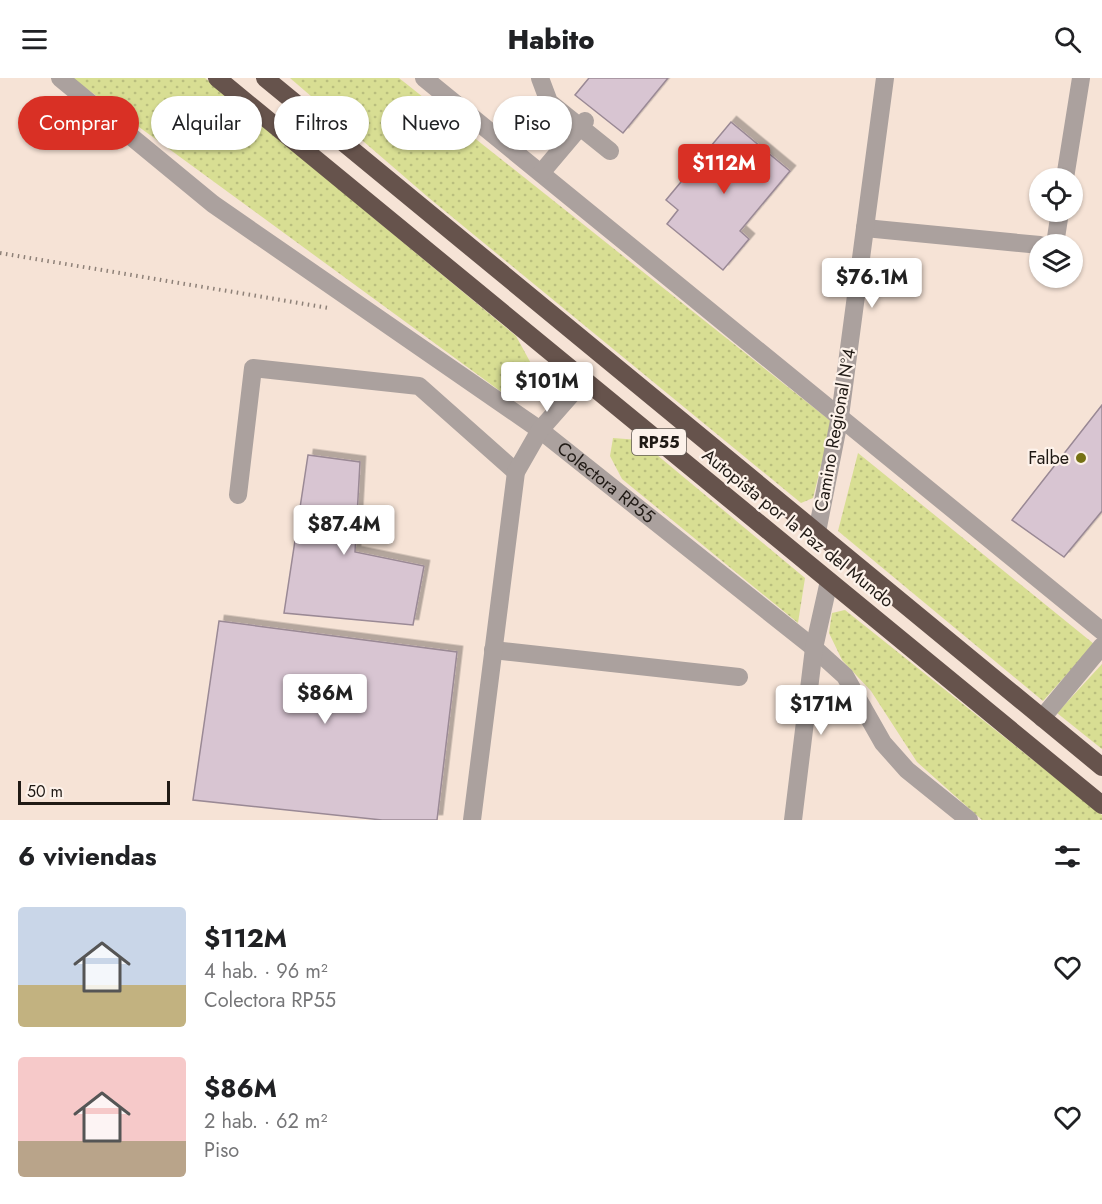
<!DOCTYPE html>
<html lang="es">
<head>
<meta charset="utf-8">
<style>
	:root { --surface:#fff; --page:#f2f2f2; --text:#202124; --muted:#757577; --accent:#d93025 }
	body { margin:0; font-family:Jost,sans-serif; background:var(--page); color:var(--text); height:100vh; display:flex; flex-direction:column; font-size:22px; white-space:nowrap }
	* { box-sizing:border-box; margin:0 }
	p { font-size:20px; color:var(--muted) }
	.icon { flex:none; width:33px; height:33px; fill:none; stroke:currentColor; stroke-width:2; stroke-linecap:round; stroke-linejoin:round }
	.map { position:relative; height:742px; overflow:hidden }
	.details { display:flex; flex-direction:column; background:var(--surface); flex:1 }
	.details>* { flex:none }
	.banner { position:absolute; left:18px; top:18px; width:600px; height:54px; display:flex; gap:12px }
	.tools { position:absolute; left:1029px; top:90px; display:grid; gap:12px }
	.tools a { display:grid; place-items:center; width:54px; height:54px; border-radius:50%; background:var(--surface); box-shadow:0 2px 4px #0004; font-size:30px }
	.scale { position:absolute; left:18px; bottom:15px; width:152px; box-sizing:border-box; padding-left:6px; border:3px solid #201a15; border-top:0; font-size:16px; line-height:21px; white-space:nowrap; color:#201a15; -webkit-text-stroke:4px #fdf2ea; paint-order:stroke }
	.price { position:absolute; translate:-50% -51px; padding:0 14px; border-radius:6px; background:#fff; color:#222; font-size:20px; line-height:39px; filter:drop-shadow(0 2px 3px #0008) }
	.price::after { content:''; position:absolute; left:50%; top:36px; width:18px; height:14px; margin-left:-9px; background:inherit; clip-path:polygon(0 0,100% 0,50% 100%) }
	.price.selected { background:var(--accent); color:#fff }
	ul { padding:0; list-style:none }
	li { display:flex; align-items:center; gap:18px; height:150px; padding:0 18px }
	li span { display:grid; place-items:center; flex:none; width:168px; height:120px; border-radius:6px; color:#555 }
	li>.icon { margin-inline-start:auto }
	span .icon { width:72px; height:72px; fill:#fffc; stroke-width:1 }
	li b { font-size:26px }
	h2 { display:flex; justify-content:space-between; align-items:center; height:72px; padding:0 18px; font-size:26px }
	.tag { padding:0 21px; border-radius:27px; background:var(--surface); box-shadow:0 2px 4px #0004; font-size:21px; line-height:54px }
	.tag.selected { background:var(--accent); color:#fff }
	header { display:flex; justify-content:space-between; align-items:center; height:78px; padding:0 18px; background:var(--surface); font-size:27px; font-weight:800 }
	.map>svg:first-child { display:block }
	.grass { fill:url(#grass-dots) }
	.building { fill:#d8c5d2; stroke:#9a8995; stroke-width:1.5; filter:url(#shadow) }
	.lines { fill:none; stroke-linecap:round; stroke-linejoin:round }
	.path { stroke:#8e8178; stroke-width:4; stroke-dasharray:1.5 4.5; stroke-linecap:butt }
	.minor { stroke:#aba19e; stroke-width:18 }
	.highway { stroke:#66534c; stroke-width:18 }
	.poi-dot { fill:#767215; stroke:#fdf2ea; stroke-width:2 }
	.labels { text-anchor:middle; stroke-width:4.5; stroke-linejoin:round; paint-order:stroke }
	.shield { fill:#fdf2ea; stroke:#625b55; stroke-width:1.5 }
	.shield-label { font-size:16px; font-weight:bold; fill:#201a15 }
	.street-label { font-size:18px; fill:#201a15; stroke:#fdf2ea }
	.poi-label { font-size:18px; fill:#201a15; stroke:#fdf2ea; text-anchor:end }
</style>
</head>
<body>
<header><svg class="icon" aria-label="menu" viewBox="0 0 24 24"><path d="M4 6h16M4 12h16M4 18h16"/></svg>Habito<svg class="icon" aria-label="search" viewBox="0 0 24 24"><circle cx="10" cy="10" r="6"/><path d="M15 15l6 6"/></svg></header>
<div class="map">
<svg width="1102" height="742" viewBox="0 0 1102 742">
	<defs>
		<pattern id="grass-dots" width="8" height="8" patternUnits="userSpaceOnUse" patternTransform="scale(1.5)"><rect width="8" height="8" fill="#d8de93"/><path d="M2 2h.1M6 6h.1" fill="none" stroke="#b9be7e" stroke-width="1.8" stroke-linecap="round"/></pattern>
		<filter id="shadow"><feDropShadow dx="5.5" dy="-5.5" stdDeviation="0" flood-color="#0004"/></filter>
	</defs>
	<rect width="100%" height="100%" fill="#f6e3d6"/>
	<g class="grass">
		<polygon points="72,0 205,0 516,258 534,291 534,314 523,321 511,321"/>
		<polygon points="290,0 399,0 832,344 813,420 801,425 429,120"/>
		<polygon points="613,360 639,362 805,500 798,545 622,401 610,378"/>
		<polygon points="858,375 1094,566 1043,623 838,453"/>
		<polygon points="845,532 1102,737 1102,742 982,742 917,684 871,613 842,582 829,555 832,535"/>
		<polygon points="1102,586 1102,671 1057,635"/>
	</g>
	<g class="building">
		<polygon points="589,0 668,0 623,55 575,17"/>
		<polygon points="731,44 790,93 740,153 749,161 723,192 667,146 678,132 666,122"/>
		<polygon points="1102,327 1102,433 1064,479 1012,442"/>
		<polygon points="308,377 360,384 355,474 424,488 413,547 284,535"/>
		<polygon points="219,543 457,574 437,742 382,742 193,722"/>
	</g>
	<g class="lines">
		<polyline class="path" points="0,175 329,230"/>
		<g class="minor">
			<path id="s1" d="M60,0l153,126 327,226 274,218 31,28 38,67 24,27 62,50"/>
			<polyline points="424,0 1102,553"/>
			<polyline points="540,0 549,24 610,73"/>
			<polyline points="541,95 585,43"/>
			<polyline points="1065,100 1081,0"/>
			<polyline points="865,150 1040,167"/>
			<polyline points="1055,166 1060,134"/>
			<polyline points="238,417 253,290 419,308 516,394"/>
			<polyline points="817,454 840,338 885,0"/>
			<polyline points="493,572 739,599"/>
			<polyline points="1042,640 1102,568"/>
			<polyline points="472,742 516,394 540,352 584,302"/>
			<polyline points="793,742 814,570 829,503"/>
		</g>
		<g class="highway">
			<polyline points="217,0 1102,727"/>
			<polyline points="265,0 1102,689"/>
		</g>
	</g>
	<circle class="poi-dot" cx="1081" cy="380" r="6"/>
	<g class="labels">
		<rect class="shield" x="632" y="351" width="54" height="26" rx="4.5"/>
		<g class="shield-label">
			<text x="659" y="370">RP55</text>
		</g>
		<g class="street-label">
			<text transform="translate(835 352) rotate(-80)" y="6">Camino Regional Nº4</text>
			<text dy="6" stroke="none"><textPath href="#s1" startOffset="680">Colectora RP55</textPath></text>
			<text transform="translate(798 450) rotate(39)" y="6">Autopista por la Paz del Mundo</text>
		</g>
		<g class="poi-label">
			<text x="1069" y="386">Falbe</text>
		</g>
	</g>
</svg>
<div class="tools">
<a><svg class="icon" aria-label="locate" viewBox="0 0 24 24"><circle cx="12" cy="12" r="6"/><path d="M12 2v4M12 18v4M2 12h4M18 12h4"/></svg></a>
<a><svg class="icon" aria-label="layers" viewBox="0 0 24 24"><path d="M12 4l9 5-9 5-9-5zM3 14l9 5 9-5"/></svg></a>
</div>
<div class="scale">50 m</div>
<b class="price selected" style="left:724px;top:117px">$112M</b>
<b class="price" style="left:872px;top:231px">$76.1M</b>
<b class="price" style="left:547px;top:335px">$101M</b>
<b class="price" style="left:344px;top:478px">$87.4M</b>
<b class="price" style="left:325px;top:647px">$86M</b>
<b class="price" style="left:821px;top:658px">$171M</b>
<div class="banner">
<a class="tag selected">Comprar</a>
<a class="tag">Alquilar</a>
<a class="tag">Filtros</a>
<a class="tag">Nuevo</a>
<a class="tag">Piso</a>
</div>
</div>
<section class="details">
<h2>6 viviendas<svg class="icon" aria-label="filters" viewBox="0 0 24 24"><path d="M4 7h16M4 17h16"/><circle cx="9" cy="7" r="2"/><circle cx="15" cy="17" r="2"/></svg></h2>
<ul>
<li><span style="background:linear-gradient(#c9d6e8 65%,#c2b280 0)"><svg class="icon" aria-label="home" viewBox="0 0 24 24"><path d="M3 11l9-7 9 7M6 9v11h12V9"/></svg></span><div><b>$112M</b><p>4 hab. · 96 m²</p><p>Colectora RP55</p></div><svg class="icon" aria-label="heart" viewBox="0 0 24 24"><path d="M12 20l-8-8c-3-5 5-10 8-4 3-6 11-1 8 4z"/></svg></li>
<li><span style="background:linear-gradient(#f6c9c9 70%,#b9a48a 0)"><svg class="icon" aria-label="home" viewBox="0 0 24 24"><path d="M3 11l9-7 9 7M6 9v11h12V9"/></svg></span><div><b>$86M</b><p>2 hab. · 62 m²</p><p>Piso</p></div><svg class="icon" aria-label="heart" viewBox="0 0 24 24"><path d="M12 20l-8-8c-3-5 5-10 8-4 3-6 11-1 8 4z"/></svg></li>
</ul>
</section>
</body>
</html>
